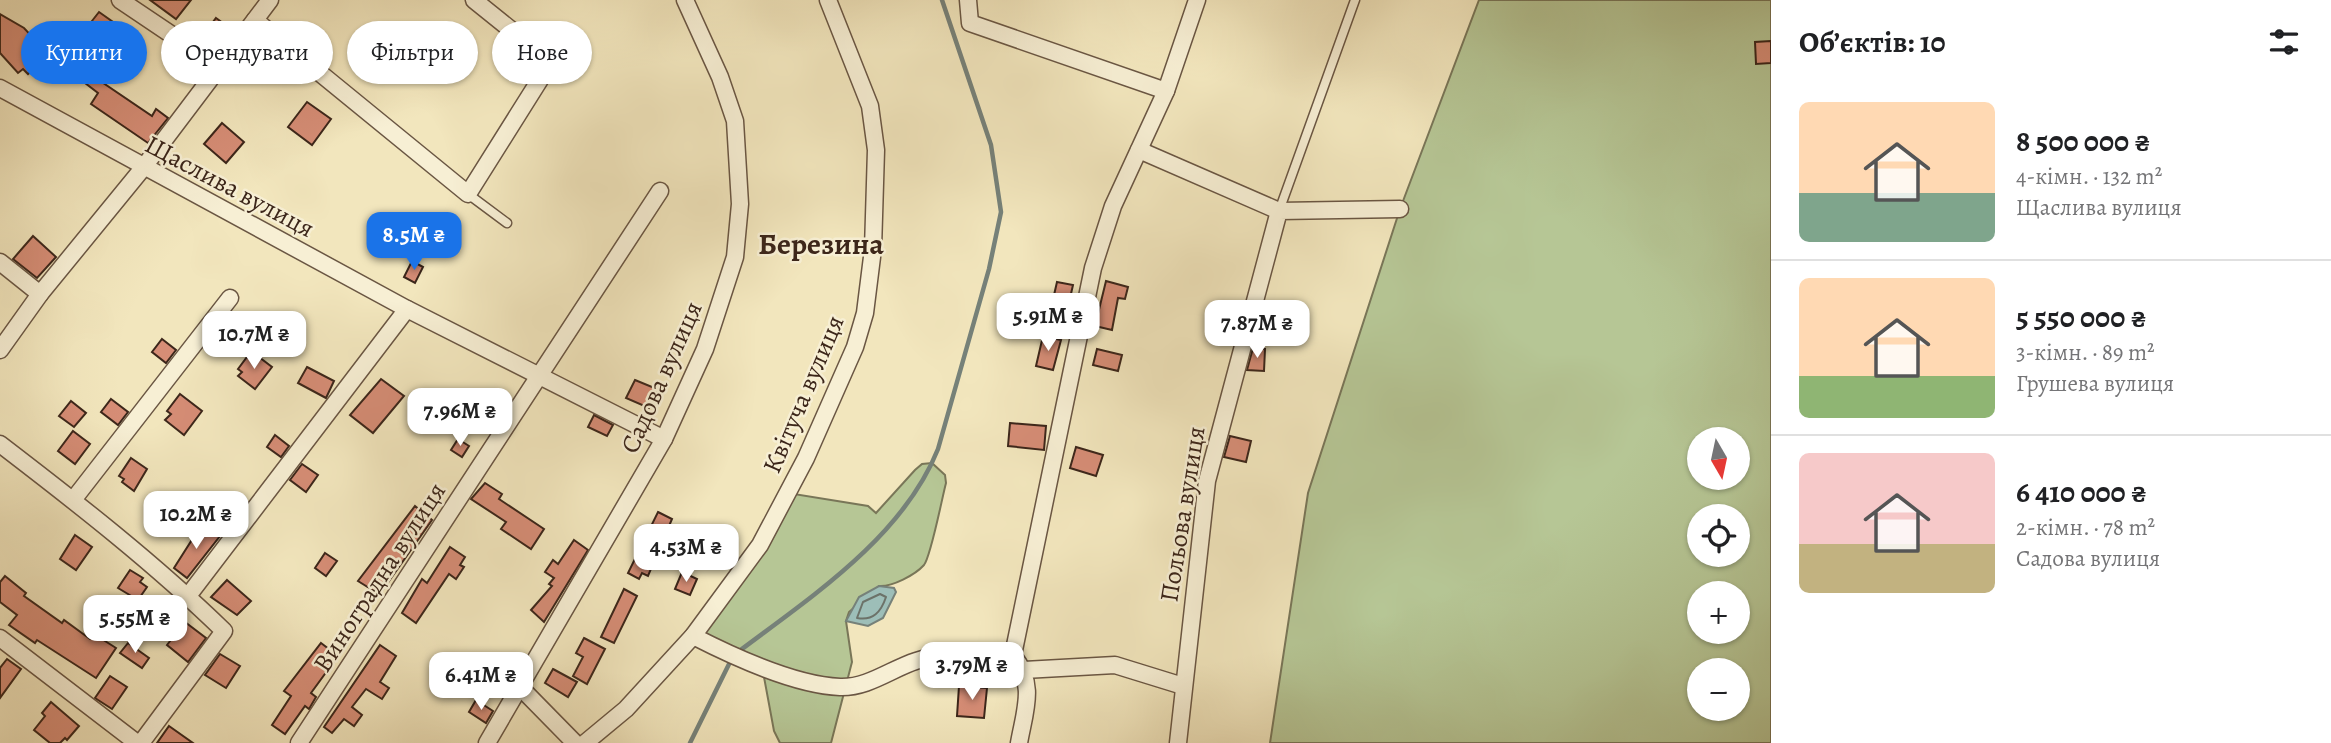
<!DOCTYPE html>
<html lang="uk">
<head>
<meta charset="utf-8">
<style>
	:root { --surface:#fff; --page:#f6f6f6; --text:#202124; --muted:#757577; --line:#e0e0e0; --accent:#1a73e8 }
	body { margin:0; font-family:Alegreya,serif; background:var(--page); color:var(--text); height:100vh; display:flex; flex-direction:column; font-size:26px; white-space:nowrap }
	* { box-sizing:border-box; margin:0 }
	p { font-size:23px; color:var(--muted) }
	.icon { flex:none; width:38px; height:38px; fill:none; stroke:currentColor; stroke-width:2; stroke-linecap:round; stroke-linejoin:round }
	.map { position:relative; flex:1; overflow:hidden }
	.side { display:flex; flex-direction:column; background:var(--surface); width:560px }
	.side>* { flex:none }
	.banner { position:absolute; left:21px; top:21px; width:665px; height:63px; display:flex; gap:14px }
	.needle { width:46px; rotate:171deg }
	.fabs { position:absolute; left:1687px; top:427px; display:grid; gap:14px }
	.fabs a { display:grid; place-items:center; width:63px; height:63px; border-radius:50%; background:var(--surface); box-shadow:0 2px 5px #0004; font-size:35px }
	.price { position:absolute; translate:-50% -60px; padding:0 16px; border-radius:14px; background:#fff; color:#222; font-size:23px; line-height:46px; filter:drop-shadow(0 2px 4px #0008) }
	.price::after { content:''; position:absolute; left:50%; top:42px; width:21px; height:16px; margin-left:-10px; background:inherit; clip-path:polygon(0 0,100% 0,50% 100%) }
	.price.active { background:var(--accent); color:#fff }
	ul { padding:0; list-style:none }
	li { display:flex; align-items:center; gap:21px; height:175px; padding:0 28px }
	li+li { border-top:2px solid var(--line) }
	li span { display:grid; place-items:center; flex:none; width:196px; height:140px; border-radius:10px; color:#555 }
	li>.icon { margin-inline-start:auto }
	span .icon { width:84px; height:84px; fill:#fffc; stroke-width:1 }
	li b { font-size:30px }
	h2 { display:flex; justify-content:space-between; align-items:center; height:84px; padding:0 28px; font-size:30px }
	.pill { padding:0 24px; border-radius:32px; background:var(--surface); box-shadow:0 2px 5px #0004; font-size:24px; line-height:63px }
	.pill.active { background:var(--accent); color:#fff }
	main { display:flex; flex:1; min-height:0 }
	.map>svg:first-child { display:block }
	.green { fill:#b6c695; stroke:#797658; stroke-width:2; fill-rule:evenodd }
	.water { fill:#9dbeb8; stroke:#768179; stroke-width:2 }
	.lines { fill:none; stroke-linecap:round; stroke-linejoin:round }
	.shore { stroke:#6c7269; stroke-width:2 }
	.stream { stroke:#768179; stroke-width:4.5 }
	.building { fill:#d68d76; stroke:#3c261a; stroke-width:2 }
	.lane-casing { stroke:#6a5643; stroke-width:11 }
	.street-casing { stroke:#6a5643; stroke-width:19 }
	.lane { stroke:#f7efd4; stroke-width:8 }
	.street { stroke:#f7efd4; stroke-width:16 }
	.labels { text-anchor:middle; stroke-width:5; stroke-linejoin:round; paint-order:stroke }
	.street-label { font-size:26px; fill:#3c261a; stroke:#f7efd4 }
	.quarter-label { font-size:30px; font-weight:bold; fill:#3c261a; stroke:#f7efd4 }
</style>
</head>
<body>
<main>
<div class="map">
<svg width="1771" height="743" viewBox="0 0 1771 743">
	<rect width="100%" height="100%" fill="#f2e6bd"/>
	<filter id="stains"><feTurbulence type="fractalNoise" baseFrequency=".00286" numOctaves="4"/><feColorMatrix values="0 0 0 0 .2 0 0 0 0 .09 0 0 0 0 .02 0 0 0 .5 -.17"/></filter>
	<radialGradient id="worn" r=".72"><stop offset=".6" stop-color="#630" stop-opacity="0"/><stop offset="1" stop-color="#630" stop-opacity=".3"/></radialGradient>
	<g class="green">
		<path d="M1479,0h292v743h-501l38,-250 92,-284zM1699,439h39v39h-39zM1699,516h39v39h-39zM1699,593h39v39h-39zM1699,670h39v39h-39z"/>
		<path d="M932,463l13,12 1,8c-4,15 -15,73 -22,82 -9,10 -32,22 -45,21l-30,26 -3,9 6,41 -21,81h-51l-6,-12 -10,-54 -31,-21 -40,-20 95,-143 80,13 8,7 39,-43 7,-6z"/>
	</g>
	<polygon class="water" points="879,586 894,588 896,592 883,618 868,626 846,621 859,597"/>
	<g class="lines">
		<path class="shore" d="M880,594l6,3c-5,15 -13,24 -29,21l6,-16z"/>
		<g class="stream">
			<path d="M738,652c73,-55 165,-115 200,-203l51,-180 12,-57 -10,-67 -49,-145"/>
			<polyline points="690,743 732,658"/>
		</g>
	</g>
	<g class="building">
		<polygon points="150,0 191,0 176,19"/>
		<polygon points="99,12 123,29 90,74 152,116 156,109 168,118 148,143 91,104 98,93 59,63"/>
		<polygon points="0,14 24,28 49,55 28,74 23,69 18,73 0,53"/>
		<polygon points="216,18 234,31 217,53 199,41"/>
		<polygon points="1771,41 1771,63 1756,64 1755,42"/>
		<polygon points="307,102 331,119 312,145 288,127"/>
		<polygon points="222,123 244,142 226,163 204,144"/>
		<polygon points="33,236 56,257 37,278 13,259"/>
		<polygon points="412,261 423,267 415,283 404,277"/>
		<polygon points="1106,281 1128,287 1125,299 1118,298 1112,330 1095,326"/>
		<polygon points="1057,282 1073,285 1065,320 1049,317"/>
		<polygon points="1043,336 1061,340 1053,370 1036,366"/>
		<polygon points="162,339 176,350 166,363 152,352"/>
		<polygon points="1253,348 1265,349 1264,371 1247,370"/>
		<polygon points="1097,349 1122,355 1118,371 1093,365"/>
		<polygon points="255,354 272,367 255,389 238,376 242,372 238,369 247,357 251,360"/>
		<polygon points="307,367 334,381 326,398 298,383"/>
		<polygon points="381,379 404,396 373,433 350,415"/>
		<polygon points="635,380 657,389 649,408 626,398"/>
		<polygon points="180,394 202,411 184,435 165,420 171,414 167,411"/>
		<polygon points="111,399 128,412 118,425 101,412"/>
		<polygon points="71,401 86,413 74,427 59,416"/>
		<polygon points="594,415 613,425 607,436 588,427"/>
		<polygon points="1010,423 1046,426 1044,450 1008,446"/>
		<polygon points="73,431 90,444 75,464 58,451"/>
		<polygon points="275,435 289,446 281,457 267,447"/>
		<polygon points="1230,436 1251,441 1246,462 1224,457"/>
		<polygon points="458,439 469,446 462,457 451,450"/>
		<polygon points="1076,447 1103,455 1096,476 1070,468"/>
		<polygon points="131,458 147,469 134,491 122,482 124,479 119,476"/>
		<polygon points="302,464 318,475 306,492 290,480"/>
		<polygon points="485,483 502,494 499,499 544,529 531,549 501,529 506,522 471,499"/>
		<polygon points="415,506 432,520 382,591 377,587 374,591 358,581"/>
		<polygon points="658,512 672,519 648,576 642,573 639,579 628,573"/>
		<polygon points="202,524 220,536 187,578 174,568"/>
		<polygon points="75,535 92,547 76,570 60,559"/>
		<polygon points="574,540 588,550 544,622 531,610 552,586 549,584 554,578 545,572 553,560 558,564"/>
		<polygon points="450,547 465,557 460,565 464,567 456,579 449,574 416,623 402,613 422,579 427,583"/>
		<polygon points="325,553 337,561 326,576 315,568"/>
		<polygon points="130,570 143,578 140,582 147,587 138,600 118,588"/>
		<polygon points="682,572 697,579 690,595 675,589"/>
		<polygon points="5,576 26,593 24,596 62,623 64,620 90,639 94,634 116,648 96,678 37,640 35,643 9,625 17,615 0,602 0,582"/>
		<polygon points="227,580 251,601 237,615 211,597"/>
		<polygon points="624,589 637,596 614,643 601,637"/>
		<polygon points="185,622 206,638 188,662 167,645"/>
		<polygon points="584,638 605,649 587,684 573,676 583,657 576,653"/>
		<polygon points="128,643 149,658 142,668 120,653"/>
		<polygon points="321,643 338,656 311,693 316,697 309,709 305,706 285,734 272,725 291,696 284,691"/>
		<polygon points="380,645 396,656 380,682 389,688 382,699 366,689 352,707 362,715 354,726 344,719 332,733 324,727"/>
		<polygon points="220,654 240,666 226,688 205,675"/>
		<polygon points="7,659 21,669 0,698 0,668"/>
		<polygon points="553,669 577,682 568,697 545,683"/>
		<polygon points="110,676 127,687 112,709 95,698"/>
		<polygon points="959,686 987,688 984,718 957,716"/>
		<polygon points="476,700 493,711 486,723 469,712"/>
		<polygon points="51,702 79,726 67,740 65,738 60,743 50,743 34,730 45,716 42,713"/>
		<polygon points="169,726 193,743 157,743"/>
	</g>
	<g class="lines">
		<g class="lane-casing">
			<g id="lane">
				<polyline points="468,194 507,223"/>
				<polyline points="1279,211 1355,0"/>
			</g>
		</g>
		<g class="street-casing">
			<g id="street">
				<polyline points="120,0 221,68"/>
				<polyline points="968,0 970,23 1166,91"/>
				<polyline points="255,20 468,194 551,62 474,0"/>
				<polyline points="0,88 407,309 664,439"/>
				<polyline points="1139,150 1279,211"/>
				<polyline points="0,262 40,294"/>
				<polyline points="0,350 40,294 143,168 270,0"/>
				<path d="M0,444c77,59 154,119 224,187l-83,112"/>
				<polyline points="73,500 230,298"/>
				<polyline points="188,596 407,309"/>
				<path d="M693,636c41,21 101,49 147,51 28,1 51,-18 76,-26 31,-10 66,-5 97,-6"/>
				<polyline points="0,638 137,743"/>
				<polyline points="1024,670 1115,665 1183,686"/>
				<polyline points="520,687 575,743"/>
				<polyline points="299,743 660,191"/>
				<polyline points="487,743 664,439 705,349 735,257 740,204 735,121 720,77 685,0"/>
				<polyline points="585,743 626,709 693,636 760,545 806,458 855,347 865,313 873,249 876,150 870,106 828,0"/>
				<path d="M1019,743c6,-34 17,-58 -6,-88l80,-387 20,-62 53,-115 31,-91"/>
				<polyline points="1178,743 1207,481 1279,211 1400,209"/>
			</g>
		</g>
		<use href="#lane" class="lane"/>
		<use href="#street" class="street"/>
	</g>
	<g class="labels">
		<g class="street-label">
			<text transform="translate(230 186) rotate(28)" y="9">Щаслива вулиця</text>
			<text transform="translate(661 377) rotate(-66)" y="9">Садова вулиця</text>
			<text transform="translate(803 394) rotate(-67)" y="9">Квітуча вулиця</text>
			<text transform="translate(1182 514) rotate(-81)" y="9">Польова вулиця</text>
			<text transform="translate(379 577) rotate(-57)" y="9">Виноградна вулиця</text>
		</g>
		<g class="quarter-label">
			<text x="821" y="254">Березина</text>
		</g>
	</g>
	<rect width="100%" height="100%" filter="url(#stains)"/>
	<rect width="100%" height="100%" fill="url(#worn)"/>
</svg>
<div class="fabs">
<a><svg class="needle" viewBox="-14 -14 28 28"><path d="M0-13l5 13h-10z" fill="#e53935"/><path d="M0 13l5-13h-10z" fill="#757577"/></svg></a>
<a><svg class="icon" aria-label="locate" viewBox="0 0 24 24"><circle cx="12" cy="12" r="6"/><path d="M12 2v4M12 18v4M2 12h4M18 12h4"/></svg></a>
<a>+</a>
<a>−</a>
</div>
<b class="price active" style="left:414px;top:272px">8.5M ₴</b>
<b class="price" style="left:1048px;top:353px">5.91M ₴</b>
<b class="price" style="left:1257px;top:360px">7.87M ₴</b>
<b class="price" style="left:254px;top:371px">10.7M ₴</b>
<b class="price" style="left:460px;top:448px">7.96M ₴</b>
<b class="price" style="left:196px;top:551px">10.2M ₴</b>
<b class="price" style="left:686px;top:584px">4.53M ₴</b>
<b class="price" style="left:135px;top:655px">5.55M ₴</b>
<b class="price" style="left:972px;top:702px">3.79M ₴</b>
<b class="price" style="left:481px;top:712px">6.41M ₴</b>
<div class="banner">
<a class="pill active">Купити</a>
<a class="pill">Орендувати</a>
<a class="pill">Фільтри</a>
<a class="pill">Нове</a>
</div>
</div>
<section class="side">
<h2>Об’єктів: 10<svg class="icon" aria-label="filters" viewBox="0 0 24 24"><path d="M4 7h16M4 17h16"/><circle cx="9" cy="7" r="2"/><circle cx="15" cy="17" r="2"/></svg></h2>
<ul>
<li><span style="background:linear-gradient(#ffd9b3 65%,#7fa58c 0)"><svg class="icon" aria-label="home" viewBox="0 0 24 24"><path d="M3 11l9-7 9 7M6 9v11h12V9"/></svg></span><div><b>8 500 000 ₴</b><p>4-кімн. · 132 m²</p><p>Щаслива вулиця</p></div></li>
<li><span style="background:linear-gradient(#ffd9b3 70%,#8fb573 0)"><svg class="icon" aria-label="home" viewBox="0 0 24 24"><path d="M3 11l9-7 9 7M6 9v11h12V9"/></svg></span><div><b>5 550 000 ₴</b><p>3-кімн. · 89 m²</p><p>Грушева вулиця</p></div></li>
<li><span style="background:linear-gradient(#f6c9c9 65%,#c2b280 0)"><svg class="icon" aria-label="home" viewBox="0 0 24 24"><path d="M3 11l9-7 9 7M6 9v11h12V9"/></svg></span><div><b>6 410 000 ₴</b><p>2-кімн. · 78 m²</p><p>Садова вулиця</p></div></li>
</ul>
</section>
</main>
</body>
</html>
